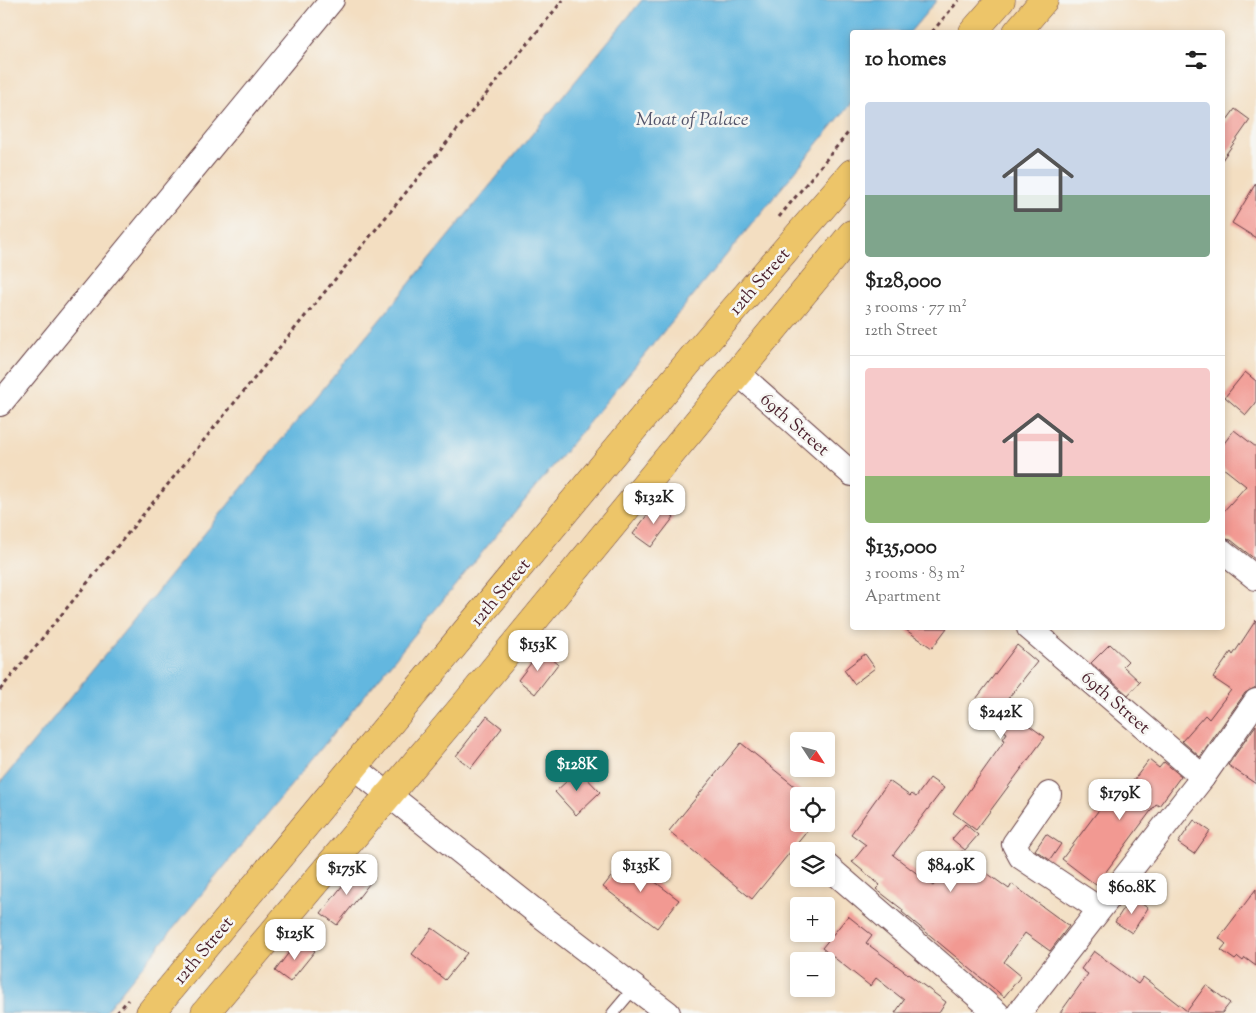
<!DOCTYPE html>
<html lang="en">
<head>
<meta charset="utf-8">
<style>
	:root { --surface:#fff; --page:#f6f6f6; --text:#222; --muted:#767676; --line:#e0e0e0; --accent:#0f766e }
	body { margin:0; font-family:"Sorts Mill Goudy",serif; background:var(--page); color:var(--text); height:100vh; display:flex; flex-direction:column; font-size:19px; white-space:nowrap }
	* { box-sizing:border-box; margin:0 }
	p { font-size:16px; color:var(--muted) }
	.icon { flex:none; width:28px; height:28px; fill:none; stroke:currentColor; stroke-width:2; stroke-linecap:round; stroke-linejoin:round }
	.map { position:relative; flex:1; overflow:hidden }
	.panel { position:absolute; left:850px; top:30px; width:375px; height:600px; display:flex; flex-direction:column; background:var(--surface); border-radius:5px; box-shadow:0 2px 8px #0003 }
	.panel>* { flex:none }
	.needle { width:32px; rotate:126deg }
	.tools { position:absolute; left:790px; top:732px; display:grid; gap:10px }
	.tools a { display:grid; place-items:center; width:45px; height:45px; border-radius:5px; background:var(--surface); box-shadow:0 2px 8px #0003; font-size:25px }
	.price { position:absolute; translate:-50% -42px; padding:0 11px; border-radius:10px; background:#fff; color:#222; font-size:16px; line-height:32px; filter:drop-shadow(0 1px 2px #0008) }
	.price::after { content:''; position:absolute; left:50%; top:30px; width:15px; height:11px; margin-left:-8px; background:inherit; clip-path:polygon(0 0,100% 0,50% 100%) }
	.price.current { background:var(--accent); color:#fff }
	ul { padding:0; list-style:none }
	li { display:grid; align-content:center; gap:10px; height:265px; padding:0 15px }
	li+li { border-top:1px solid var(--line) }
	li span { display:grid; place-items:center; height:155px; border-radius:5px; color:#555 }
	li>.icon { margin-inline-start:auto }
	span .icon { width:90px; height:90px; fill:#fffc; stroke-width:1 }
	li b { font-size:21px }
	h2 { display:flex; justify-content:space-between; align-items:center; height:60px; padding:0 15px; font-size:21px }
	.map>svg:first-child { display:block }
	.water { fill:#63b7df; stroke:#566b85 }
	.building { fill:#f29992 }
	.lines { fill:none; stroke-linecap:round; stroke-linejoin:round }
	.service-casing { stroke:#633c42; stroke-width:13 }
	.minor-casing { stroke:#633c42; stroke-width:26 }
	.primary-casing { stroke:#633c42; stroke-width:29 }
	.path { stroke:#633c42; stroke-width:3; stroke-dasharray:4 4; stroke-linecap:butt }
	.service { stroke:#fff; stroke-width:11 }
	.minor { stroke:#fff; stroke-width:24 }
	.primary { stroke:#edc569; stroke-width:28 }
	.labels { text-anchor:middle; stroke-width:5; stroke-linejoin:round; paint-order:stroke }
	.street-label { font-size:18px; fill:#4a1f2b; stroke:#f6f6f2 }
	.water-label { font-size:19px; font-style:italic; fill:#53546a; stroke:#f6f6f2 }
</style>
</head>
<body>
<div class="map">
<svg width="1256" height="1013" viewBox="0 0 1256 1013">
	<rect width="100%" height="100%" fill="#f6f6f2"/>
	<filter id="ink" filterUnits="userSpaceOnUse"><feTurbulence type="fractalNoise" baseFrequency=".02" numOctaves="2"/><feDisplacementMap in="SourceGraphic" scale="10" xChannelSelector="R" yChannelSelector="G"/><feConvolveMatrix kernelMatrix="1 2 1 2 8 2 1 2 1" color-interpolation-filters="sRGB"/></filter>
	<filter id="wash" filterUnits="userSpaceOnUse"><feTurbulence type="fractalNoise" baseFrequency=".0096" numOctaves="4" result="noise"/><feDisplacementMap in="SourceGraphic" scale="20" xChannelSelector="R" yChannelSelector="G"/><feGaussianBlur stdDeviation="1.12" result="paint"/><feColorMatrix in="noise" values="0 0 0 0 0 0 0 0 0 0 0 0 0 0 0 0 0 1.4 0 .05"/><feComposite in="paint" operator="in"/></filter>
	<g filter="url(#wash)">
		<rect width="100%" height="100%" fill="#f3dec1"/>
		<polygon class="water" points="642,0 937,0 910,32 852,32 852,102 104,1013 0,1013 0,783"/>
		<g id="blocks">
			<g class="building">
				<polygon points="1235,109 1250,120 1222,160 1222,127"/>
				<polygon points="1256,183 1256,238 1232,223"/>
				<polygon points="1245,372 1256,381 1256,403 1246,415 1225,397"/>
				<polygon points="1234,430 1256,447 1256,560 1231,540 1222,538 1222,513 1246,486 1222,467 1222,446"/>
				<polygon points="656,503 674,517 651,547 633,534"/>
				<polygon points="1256,620 1256,687 1245,693 1200,757 1182,741 1205,715 1209,719 1231,690 1213,678 1231,652 1233,655"/>
				<polygon points="903,628 947,628 932,648"/>
				<polygon points="1110,644 1128,661 1123,666 1140,682 1128,695 1091,663"/>
				<polygon points="1017,645 1037,662 1002,706 1045,737 976,830 953,813 1005,740 1003,739 1007,733 970,707"/>
				<polygon points="541,650 558,664 535,694 518,680"/>
				<polygon points="865,654 875,668 854,684 844,670"/>
				<polygon points="487,716 502,728 471,768 456,756"/>
				<polygon points="1256,725 1256,784 1228,765"/>
				<polygon points="741,743 807,796 799,796 799,824 813,824 752,899 669,831"/>
				<polygon points="1149,760 1159,768 1164,762 1181,776 1159,806 1156,804 1096,885 1062,859 1119,783 1127,789"/>
				<polygon points="579,770 600,792 576,815 555,792"/>
				<polygon points="930,778 944,788 893,855 933,886 962,851 978,864 977,866 1009,889 1012,884 1069,926 1050,951 1025,933 1004,962 1021,976 1004,997 902,912 903,910 876,889 880,885 852,862 866,845 851,834 889,781 910,796 912,794 916,797"/>
				<polygon points="1194,820 1210,831 1194,854 1178,843"/>
				<polygon points="965,824 978,835 965,850 952,839"/>
				<polygon points="1046,834 1061,844 1050,860 1035,850"/>
				<polygon points="625,859 679,900 657,928 603,887"/>
				<polygon points="357,867 373,879 337,925 321,913"/>
				<polygon points="1256,889 1256,966 1245,958 1243,961 1238,957 1235,960 1221,950 1226,944 1219,938"/>
				<polygon points="1131,897 1148,908 1132,933 1115,922"/>
				<polygon points="848,916 872,935 866,943 946,1002 939,1013 895,1013 904,1000 876,978 870,986 822,948"/>
				<polygon points="432,928 467,953 445,980 412,954"/>
				<polygon points="299,939 315,951 290,982 275,971"/>
				<polygon points="1094,951 1138,984 1143,977 1187,1011 1206,985 1230,1003 1222,1013 1060,1013 1088,974 1081,969"/>
			</g>
		</g>
	</g>
	<g filter="url(#ink)">
		<use href="#blocks" fill-opacity="0" stroke="#633c42" stroke-width="1"/>
		<g class="lines">
			<g class="service-casing">
				<polyline id="service" points="613,1013 635,987"/>
			</g>
			<g class="minor-casing">
				<g id="minor">
					<polyline points="738,373 852,474"/>
					<polyline points="0,404 332,0"/>
					<polyline points="1222,551 1256,578"/>
					<polyline points="1029,628 1203,777"/>
					<polyline points="355,768 540,915 668,1013"/>
					<polyline points="1049,794 1014,844 1021,857 1099,909"/>
					<polyline points="826,865 997,1013"/>
					<polyline points="1019,1013 1203,777 1256,701"/>
				</g>
			</g>
			<g class="primary-casing">
				<g id="primary">
					<polyline points="973,32 1001,0"/>
					<polyline points="1017,32 1044,0"/>
					<polyline points="150,1013 693,357 852,173"/>
					<polyline points="205,1013 466,703 852,234"/>
				</g>
			</g>
			<g class="path">
				<polyline points="932,32 959,0"/>
				<polyline points="779,217 852,128"/>
				<polyline points="0,690 563,0"/>
				<polyline points="117,1013 128,1000"/>
			</g>
			<use href="#service" class="service"/>
			<use href="#minor" class="minor"/>
			<use href="#primary" class="primary"/>
		</g>
	</g>
	<g class="labels">
		<g class="street-label">
			<text transform="translate(759 281) rotate(-49)" y="6">12th Street</text>
			<text transform="translate(795 424) rotate(41)" y="6">69th Street</text>
			<text transform="translate(500 592) rotate(-50)" y="6">12th Street</text>
			<text transform="translate(1116 702) rotate(41)" y="6">69th Street</text>
			<text transform="translate(203 950) rotate(-50)" y="6">12th Street</text>
		</g>
		<g class="water-label">
			<text x="692" y="125">Moat of Palace</text>
		</g>
	</g>
</svg>
<div class="tools">
<a><svg class="needle" viewBox="-14 -14 28 28"><path d="M0-13l5 13h-10z" fill="#e53935"/><path d="M0 13l5-13h-10z" fill="#767676"/></svg></a>
<a><svg class="icon" aria-label="locate" viewBox="0 0 24 24"><circle cx="12" cy="12" r="6"/><path d="M12 2v4M12 18v4M2 12h4M18 12h4"/></svg></a>
<a><svg class="icon" aria-label="layers" viewBox="0 0 24 24"><path d="M12 4l9 5-9 5-9-5zM3 14l9 5 9-5"/></svg></a>
<a>+</a>
<a>−</a>
</div>
<b class="price" style="left:654px;top:525px">$132K</b>
<b class="price" style="left:538px;top:672px">$153K</b>
<b class="price" style="left:1001px;top:740px">$242K</b>
<b class="price current" style="left:577px;top:792px">$128K</b>
<b class="price" style="left:1120px;top:821px">$179K</b>
<b class="price" style="left:641px;top:893px">$135K</b>
<b class="price" style="left:951px;top:893px">$84.9K</b>
<b class="price" style="left:347px;top:896px">$175K</b>
<b class="price" style="left:1132px;top:915px">$60.8K</b>
<b class="price" style="left:295px;top:961px">$125K</b>
<section class="panel">
<h2>10 homes<svg class="icon" aria-label="filters" viewBox="0 0 24 24"><path d="M4 7h16M4 17h16"/><circle cx="9" cy="7" r="2"/><circle cx="15" cy="17" r="2"/></svg></h2>
<ul>
<li><span style="background:linear-gradient(#c9d6e8 60%,#7fa58c 0)"><svg class="icon" aria-label="home" viewBox="0 0 24 24"><path d="M3 11l9-7 9 7M6 9v11h12V9"/></svg></span><div><b>$128,000</b><p>3 rooms · 77 m²</p><p>12th Street</p></div></li>
<li><span style="background:linear-gradient(#f6c9c9 70%,#8fb573 0)"><svg class="icon" aria-label="home" viewBox="0 0 24 24"><path d="M3 11l9-7 9 7M6 9v11h12V9"/></svg></span><div><b>$135,000</b><p>3 rooms · 83 m²</p><p>Apartment</p></div></li>
</ul>
</section>
</div>
</body>
</html>
